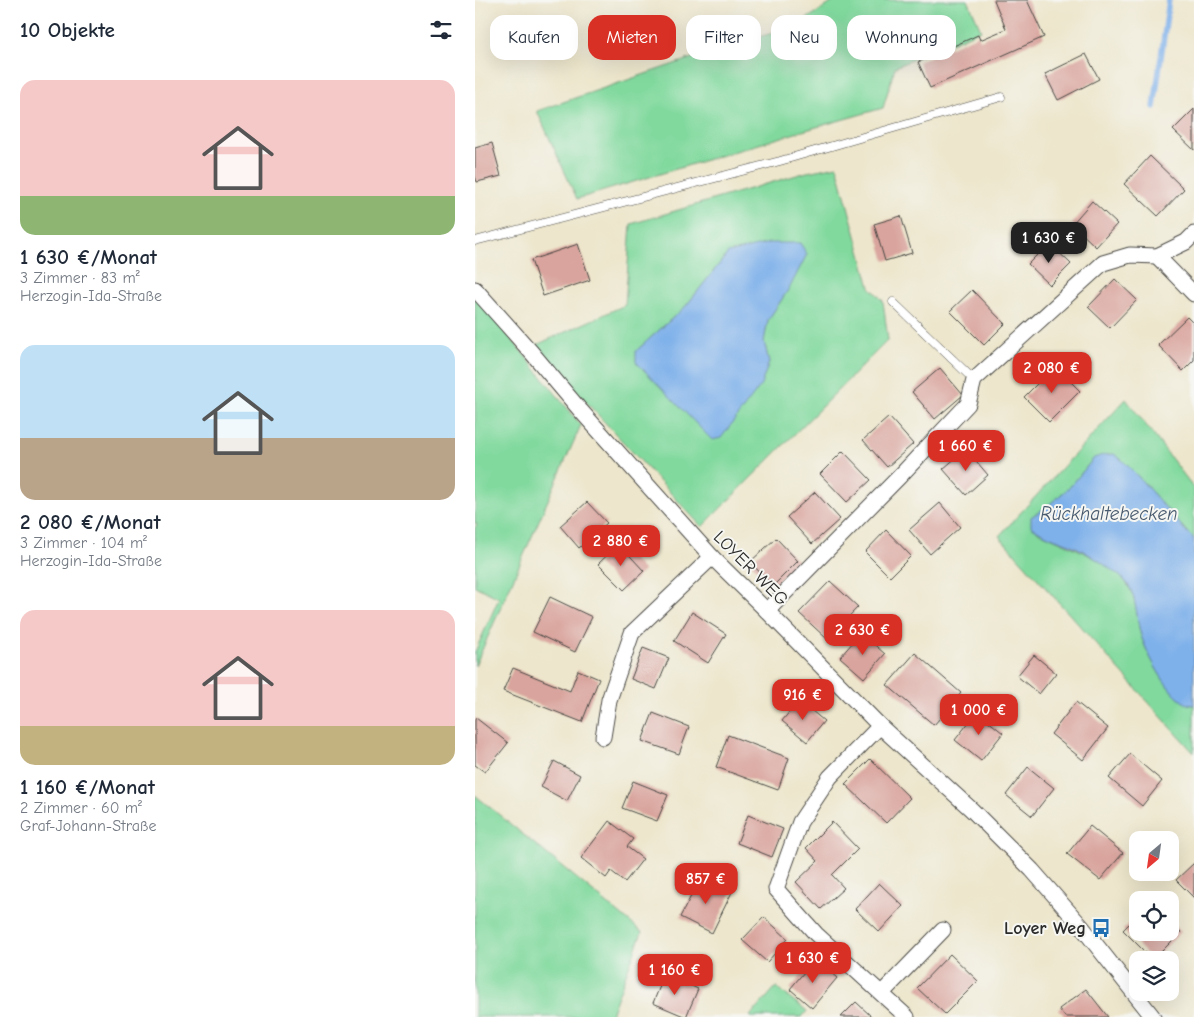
<!DOCTYPE html>
<html lang="de">
<head>
<meta charset="utf-8">
<style>
	:root { --surface:#fff; --page:#f6f6f7; --text:#1f2937; --muted:#747a83; --accent:#d93025 }
	body { margin:0; font-family:"Comic Neue",sans-serif; background:var(--page); color:var(--text); height:100vh; display:flex; flex-direction:column; font-size:19px; white-space:nowrap }
	* { box-sizing:border-box; margin:0 }
	p { font-size:16px; color:var(--muted) }
	.icon { flex:none; width:28px; height:28px; fill:none; stroke:currentColor; stroke-width:2; stroke-linecap:round; stroke-linejoin:round }
	.map { position:relative; flex:1; overflow:hidden }
	.details { display:flex; flex-direction:column; background:var(--surface); width:475px }
	.details>* { flex:none }
	.banner { position:absolute; left:15px; top:15px; width:475px; height:45px; display:flex; gap:10px }
	.needle { width:32px; rotate:209deg }
	.tools { position:absolute; left:654px; top:831px; display:grid; gap:10px }
	.tools a { display:grid; place-items:center; width:50px; height:50px; border-radius:10px; background:var(--surface); box-shadow:0 5px 20px #0002; font-size:25px }
	.price { position:absolute; translate:-50% -42px; padding:0 11px; border-radius:10px; background:var(--accent); color:#fff; font-size:16px; line-height:32px; filter:drop-shadow(0 1px 2px #0008) }
	.price::after { content:''; position:absolute; left:50%; top:30px; width:15px; height:11px; margin-left:-8px; background:inherit; clip-path:polygon(0 0,100% 0,50% 100%) }
	.price.on { background:#222; color:#fff }
	ul { padding:0; list-style:none }
	li { display:grid; align-content:center; gap:10px; height:265px; padding:0 20px }
	li span { display:grid; place-items:center; height:155px; border-radius:15px; color:#555 }
	li>.icon { margin-inline-start:auto }
	span .icon { width:90px; height:90px; fill:#fffc; stroke-width:1 }
	li b { font-size:21px }
	h2 { display:flex; justify-content:space-between; align-items:center; height:60px; padding:0 20px; font-size:21px }
	.tag { padding:0 18px; border-radius:15px; background:var(--surface); box-shadow:0 5px 20px #0002; font-size:18px; line-height:45px }
	.tag.on { background:var(--accent); color:#fff }
	main { display:flex; flex:1; min-height:0 }
	.map>svg:first-child { display:block }
	.green { fill:#81d99e; stroke:#568264; fill-rule:evenodd }
	.water { fill:#7eb0ea; stroke:#546e8a }
	.lines { fill:none; stroke-linecap:round; stroke-linejoin:round }
	.stream { stroke:#7eb0ea; stroke-width:5.5 }
	.building { fill:#d9a49d }
	.service-casing { stroke:#484743; stroke-width:9 }
	.minor-casing { stroke:#484743; stroke-width:17 }
	.service { stroke:#fff; stroke-width:8 }
	.minor { stroke:#fff; stroke-width:15 }
	.labels { text-anchor:middle; stroke-width:4; stroke-linejoin:round; paint-order:stroke }
	.street-label { font-size:18px; fill:#2b2b2b; stroke:#f6f6f2 }
	.poi-label { font-size:18px; font-weight:bold; fill:#2b2b2b; stroke:#f6f6f2; text-anchor:end }
	.water-label { font-size:19px; font-style:italic; fill:#485a6e; stroke:#f6f6f2 }
</style>
</head>
<body>
<main>
<section class="details">
<h2>10 Objekte<svg class="icon" aria-label="filters" viewBox="0 0 24 24"><path d="M4 7h16M4 17h16"/><circle cx="9" cy="7" r="2"/><circle cx="15" cy="17" r="2"/></svg></h2>
<ul>
<li><span style="background:linear-gradient(#f6c9c9 75%,#8fb573 0)"><svg class="icon" aria-label="home" viewBox="0 0 24 24"><path d="M3 11l9-7 9 7M6 9v11h12V9"/></svg></span><div><b>1 630 €/Monat</b><p>3 Zimmer · 83 m²</p><p>Herzogin-Ida-Straße</p></div></li>
<li><span style="background:linear-gradient(#bfe0f5 60%,#b9a48a 0)"><svg class="icon" aria-label="home" viewBox="0 0 24 24"><path d="M3 11l9-7 9 7M6 9v11h12V9"/></svg></span><div><b>2 080 €/Monat</b><p>3 Zimmer · 104 m²</p><p>Herzogin-Ida-Straße</p></div></li>
<li><span style="background:linear-gradient(#f6c9c9 75%,#c2b280 0)"><svg class="icon" aria-label="home" viewBox="0 0 24 24"><path d="M3 11l9-7 9 7M6 9v11h12V9"/></svg></span><div><b>1 160 €/Monat</b><p>2 Zimmer · 60 m²</p><p>Graf-Johann-Straße</p></div></li>
</ul>
</section>
<div class="map">
<svg width="719" height="1017" viewBox="0 0 719 1017">
	<rect width="100%" height="100%" fill="#f6f6f2"/>
	<filter id="ink" filterUnits="userSpaceOnUse"><feTurbulence type="fractalNoise" baseFrequency=".02" numOctaves="2"/><feDisplacementMap in="SourceGraphic" scale="10" xChannelSelector="R" yChannelSelector="G"/><feConvolveMatrix kernelMatrix="1 2 1 2 8 2 1 2 1" color-interpolation-filters="sRGB"/></filter>
	<filter id="wash" filterUnits="userSpaceOnUse"><feTurbulence type="fractalNoise" baseFrequency=".0096" numOctaves="4" result="noise"/><feDisplacementMap in="SourceGraphic" scale="20" xChannelSelector="R" yChannelSelector="G"/><feGaussianBlur stdDeviation="1.12" result="paint"/><feColorMatrix in="noise" values="0 0 0 0 0 0 0 0 0 0 0 0 0 0 0 0 0 1.4 0 .05"/><feComposite in="paint" operator="in"/></filter>
	<g filter="url(#wash)">
		<rect width="100%" height="100%" fill="#ede6cc"/>
		<g class="green">
			<polygon points="361,0 493,0 506,30 420,67 408,108 324,132 102,199 62,111 249,47 319,27"/>
			<path d="M362,166l33,121 13,14 5,39 -186,187 -168,-181 91,-41 6,-81 176,-52zM253,253l62,34 -22,33 -4,21 5,21 -133,-11 50,-45z"/>
			<polygon points="0,294 106,425 0,666 0,652 24,598 0,586 0,528 2,524 0,523"/>
			<path d="M651,399l68,89v51l-7,-7 -52,-59 -41,-15 -24,29 -25,21 -14,9 6,14c27,13 50,20 74,38 4,3 8,6 12,10 14,15 13,35 17,53 5,19 33,75 54,73v48l-195,-217z"/>
			<polygon points="0,795 167,932 135,1017 0,1017"/>
			<polygon points="301,987 332,1011 327,1017 276,1017 275,1016"/>
		</g>
		<g class="water">
			<polygon points="294,243 325,243 332,254 315,287 293,320 289,341 294,362 286,385 246,438 237,440 161,362 161,351 211,306 253,253"/>
			<path d="M639,454l8,6 13,13 52,59 7,7v166c-21,2 -49,-54 -54,-73 -3,-13 -4,-32 -10,-44 -3,-7 -10,-12 -16,-16 -14,-11 -29,-21 -45,-28 -13,-5 -26,-9 -38,-18v-9l14,-9 25,-21 24,-29 9,-3z"/>
		</g>
		<g class="lines">
			<polyline class="stream" points="679,107 694,0"/>
		</g>
		<g id="blocks">
			<g class="building">
				<polygon points="519,0 552,0 569,37 455,88 443,62 503,35 505,40 531,29"/>
				<polygon points="611,54 624,79 583,100 570,74"/>
				<polygon points="719,109 719,150 698,130"/>
				<polygon points="17,143 26,176 2,182 0,176 0,148"/>
				<polygon points="675,156 709,189 683,216 649,184"/>
				<polygon points="617,201 642,224 621,247 597,224"/>
				<polygon points="426,216 437,253 410,261 399,224"/>
				<polygon points="574,243 596,264 575,285 553,264"/>
				<polygon points="103,244 115,280 68,296 56,260"/>
				<polygon points="640,279 662,300 635,328 613,307"/>
				<polygon points="497,290 530,324 509,345 475,311"/>
				<polygon points="712,317 719,324 719,360 708,371 683,345"/>
				<polygon points="580,366 605,391 574,422 549,397"/>
				<polygon points="465,368 488,395 460,419 437,392"/>
				<polygon points="414,417 438,444 412,467 388,440"/>
				<polygon points="491,449 513,475 491,495 468,469"/>
				<polygon points="368,451 396,480 372,502 345,474"/>
				<polygon points="340,492 365,519 337,544 312,517"/>
				<polygon points="112,502 132,523 104,548 85,526"/>
				<polygon points="465,503 485,527 455,554 434,530"/>
				<polygon points="411,530 436,556 415,577 390,552"/>
				<polygon points="301,538 323,561 298,586 275,562"/>
				<polygon points="144,544 169,571 149,590 123,564"/>
				<polygon points="355,581 383,607 352,639 324,613"/>
				<polygon points="75,597 117,617 100,652 58,632"/>
				<polygon points="217,612 251,634 233,663 199,641"/>
				<polygon points="386,633 410,654 389,678 365,657"/>
				<polygon points="168,648 194,658 181,689 156,679"/>
				<polygon points="440,653 486,693 459,725 412,685"/>
				<polygon points="559,655 581,673 564,694 542,676"/>
				<polygon points="38,668 95,691 103,670 124,679 107,722 28,691"/>
				<polygon points="324,700 349,721 332,742 307,721"/>
				<polygon points="601,702 633,728 608,760 576,734"/>
				<polygon points="502,712 528,733 506,761 480,740"/>
				<polygon points="178,713 214,727 204,754 167,741"/>
				<polygon points="1,718 33,743 10,772 0,765 0,720"/>
				<polygon points="253,735 314,758 303,790 241,767"/>
				<polygon points="655,754 687,781 667,806 634,778"/>
				<polygon points="395,759 435,798 411,823 370,784"/>
				<polygon points="79,761 105,775 92,801 66,787"/>
				<polygon points="553,767 579,788 557,816 531,795"/>
				<polygon points="158,781 193,795 182,821 147,808"/>
				<polygon points="273,815 308,829 297,857 262,843"/>
				<polygon points="134,821 158,839 152,847 168,859 150,882 136,871 131,878 106,858"/>
				<polygon points="357,822 383,849 357,875 369,888 346,909 321,882 343,861 331,848"/>
				<polygon points="615,826 648,853 625,880 592,854"/>
				<polygon points="719,863 719,898 701,880"/>
				<polygon points="226,877 257,892 237,933 205,917"/>
				<polygon points="404,883 428,906 404,932 380,909"/>
				<polygon points="662,916 662,932 695,932 695,921 706,932 678,960 648,930"/>
				<polygon points="289,917 313,939 292,962 267,940"/>
				<polygon points="475,954 503,981 470,1014 442,988"/>
				<polygon points="340,959 362,978 337,1008 315,989"/>
				<polygon points="190,974 223,989 211,1017 178,1003"/>
				<polygon points="611,989 633,1017 590,1017 584,1009"/>
				<polygon points="381,1002 397,1017 366,1017"/>
			</g>
		</g>
	</g>
	<g filter="url(#ink)">
		<use href="#blocks" fill-opacity="0" stroke="#484743" stroke-width="1"/>
		<g class="lines">
			<g class="service-casing">
				<g id="service">
					<polyline points="0,241 305,161 526,97"/>
					<polyline points="418,302 499,380"/>
				</g>
			</g>
			<g class="minor-casing">
				<g id="minor">
					<polyline points="682,256 719,294"/>
					<polyline points="0,289 57,353 106,411 237,557 292,611 405,726 497,810 557,870 607,927 678,1017"/>
					<polyline points="292,611 424,477 493,404 499,380 628,263 655,255 682,256 711,242 719,234"/>
					<polyline points="405,726 355,777 325,822 301,889 341,934 432,1017"/>
					<polyline points="128,737 134,700 157,633 237,557"/>
					<polyline points="407,993 468,930"/>
				</g>
			</g>
			<use href="#service" class="service"/>
			<use href="#minor" class="minor"/>
		</g>
	</g>
	<defs>
		<g id="bus-bare" transform="scale(1.5)"><path d="M-5-6H5V4H4V6H2V4H-2V6H-4V4H-5ZM-3.5-4V0h7V-4ZM-3.5 1.2v1.5H-2V1.2ZM2 1.2v1.5H3.5V1.2Z" fill="#1f6fb2" stroke="#f6f6f2" stroke-width="2.5" paint-order="stroke"/></g>
	</defs>
	<g fill-rule="evenodd">
		<use href="#bus-bare" x="626" y="928"/>
	</g>
	<g class="labels">
		<g class="street-label">
			<text transform="translate(276 568) rotate(45)" y="6">LOYER WEG</text>
		</g>
		<g class="poi-label">
			<text x="611" y="934">Loyer Weg</text>
		</g>
		<g class="water-label">
			<text x="634" y="520">Rückhaltebecken</text>
		</g>
	</g>
</svg>
<div class="tools">
<a><svg class="needle" viewBox="-14 -14 28 28"><path d="M0-13l5 13h-10z" fill="#e53935"/><path d="M0 13l5-13h-10z" fill="#747a83"/></svg></a>
<a><svg class="icon" aria-label="locate" viewBox="0 0 24 24"><circle cx="12" cy="12" r="6"/><path d="M12 2v4M12 18v4M2 12h4M18 12h4"/></svg></a>
<a><svg class="icon" aria-label="layers" viewBox="0 0 24 24"><path d="M12 4l9 5-9 5-9-5zM3 14l9 5 9-5"/></svg></a>
</div>
<b class="price on" style="left:574px;top:264px">1 630 €</b>
<b class="price" style="left:577px;top:394px">2 080 €</b>
<b class="price" style="left:491px;top:472px">1 660 €</b>
<b class="price" style="left:146px;top:567px">2 880 €</b>
<b class="price" style="left:388px;top:656px">2 630 €</b>
<b class="price" style="left:328px;top:721px">916 €</b>
<b class="price" style="left:504px;top:736px">1 000 €</b>
<b class="price" style="left:231px;top:905px">857 €</b>
<b class="price" style="left:338px;top:984px">1 630 €</b>
<b class="price" style="left:200px;top:996px">1 160 €</b>
<div class="banner">
<a class="tag">Kaufen</a>
<a class="tag on">Mieten</a>
<a class="tag">Filter</a>
<a class="tag">Neu</a>
<a class="tag">Wohnung</a>
</div>
</div>
</main>
</body>
</html>
